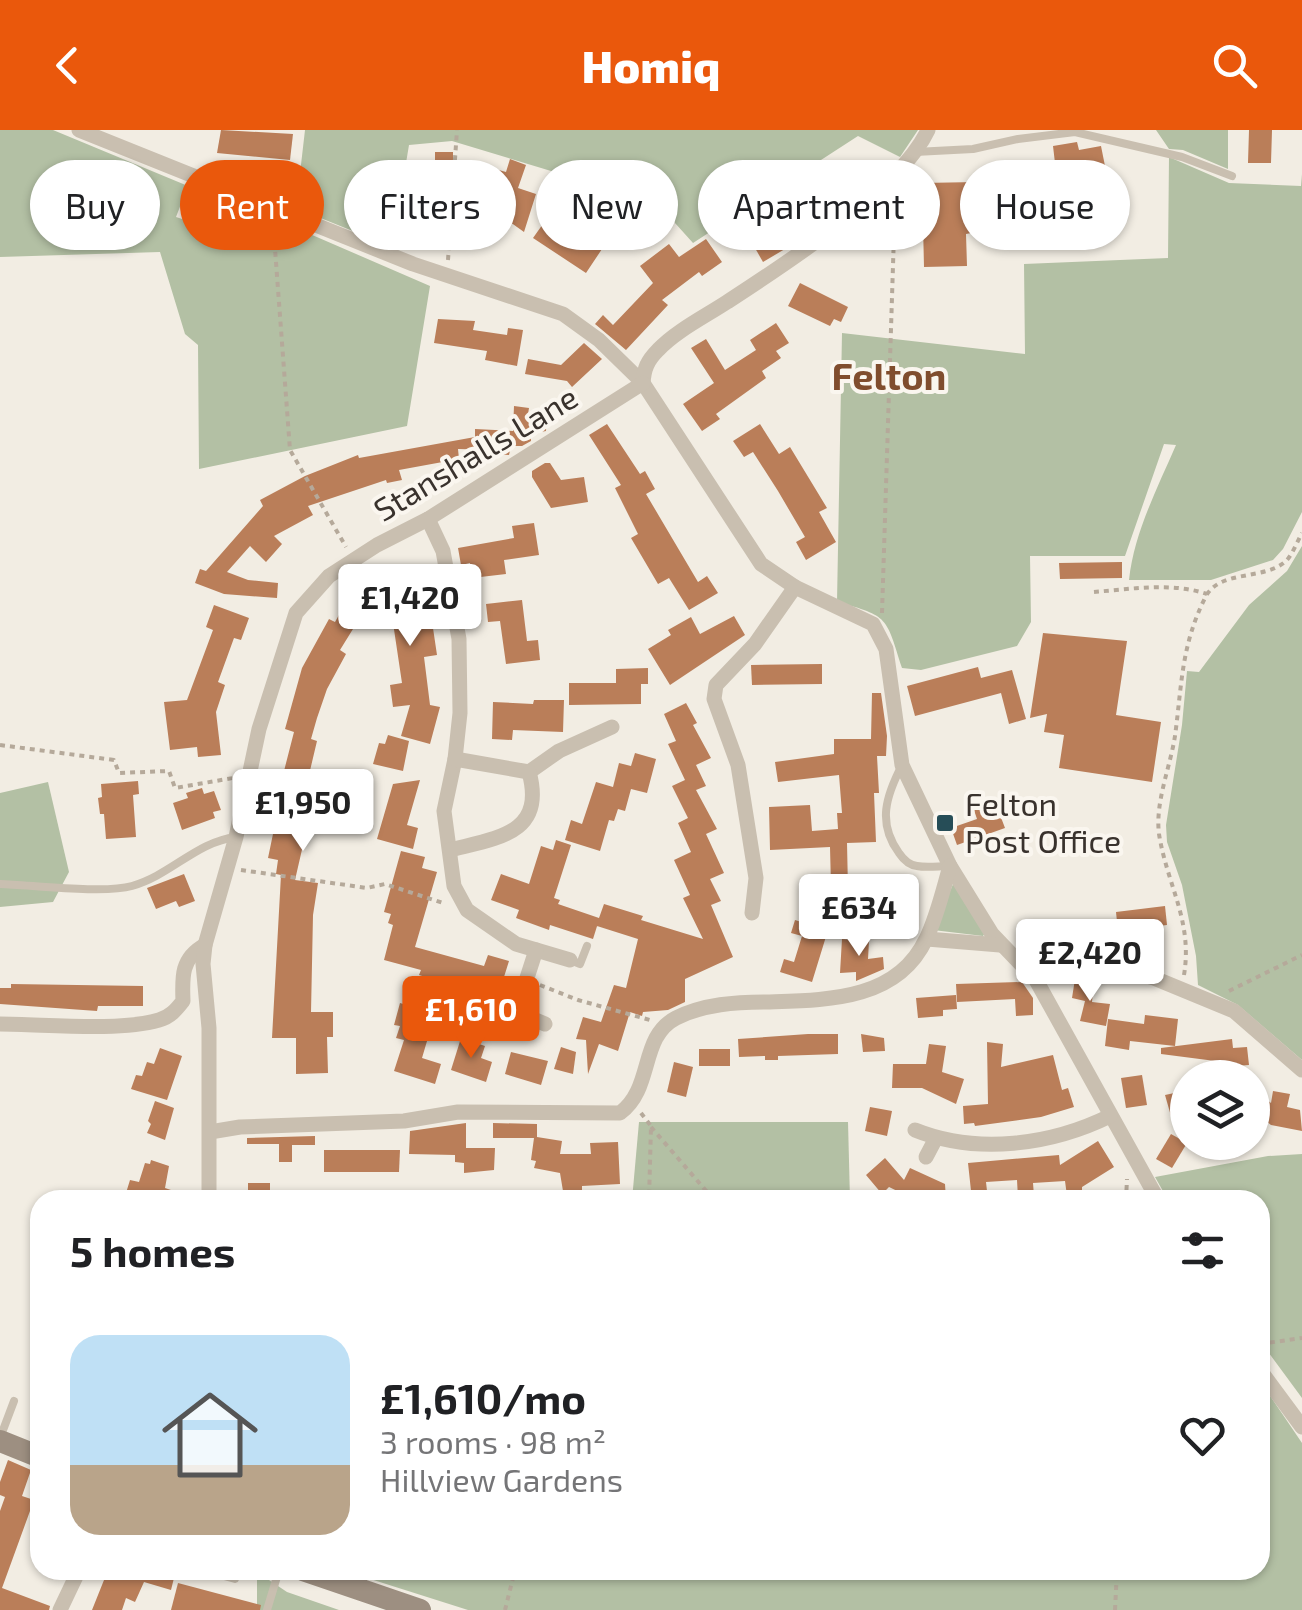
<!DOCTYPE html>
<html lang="en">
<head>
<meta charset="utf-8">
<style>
	:root { --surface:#fff; --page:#f6f6f6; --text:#202124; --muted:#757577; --line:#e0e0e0; --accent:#ea580c }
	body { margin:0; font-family:"Exo 2",sans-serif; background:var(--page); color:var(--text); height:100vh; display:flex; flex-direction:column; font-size:38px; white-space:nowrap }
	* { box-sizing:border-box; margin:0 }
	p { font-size:32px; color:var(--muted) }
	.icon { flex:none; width:55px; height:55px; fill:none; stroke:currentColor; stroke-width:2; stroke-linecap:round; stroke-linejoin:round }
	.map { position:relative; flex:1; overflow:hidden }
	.panel { position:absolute; left:30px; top:1060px; width:1240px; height:390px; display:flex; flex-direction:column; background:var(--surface); border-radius:30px; box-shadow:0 2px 8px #0004 }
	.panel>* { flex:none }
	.hud { position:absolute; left:30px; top:30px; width:1242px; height:90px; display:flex; gap:20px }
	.fabs { position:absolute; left:1170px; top:930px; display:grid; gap:20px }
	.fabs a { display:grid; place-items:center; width:100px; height:100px; border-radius:50%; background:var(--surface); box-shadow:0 2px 8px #0004; font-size:50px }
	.price { position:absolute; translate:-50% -85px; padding:0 22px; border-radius:10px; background:#fff; color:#222; font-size:32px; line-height:65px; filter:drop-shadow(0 2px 5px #0008) }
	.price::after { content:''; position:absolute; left:50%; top:60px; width:30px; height:22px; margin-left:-15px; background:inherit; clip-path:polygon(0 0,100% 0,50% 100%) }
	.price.on { background:var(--accent); color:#fff }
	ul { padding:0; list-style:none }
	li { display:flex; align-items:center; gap:30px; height:250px; padding:0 40px }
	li+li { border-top:2px solid var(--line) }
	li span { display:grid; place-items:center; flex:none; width:280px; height:200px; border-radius:30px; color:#555 }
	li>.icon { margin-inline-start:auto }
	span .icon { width:120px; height:120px; fill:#fffc; stroke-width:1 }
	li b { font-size:42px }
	h2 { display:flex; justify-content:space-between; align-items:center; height:120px; padding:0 40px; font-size:42px }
	.chip { padding:0 35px; border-radius:45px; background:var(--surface); box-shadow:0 2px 8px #0004; font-size:35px; line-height:90px }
	.chip.on { background:var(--accent); color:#fff }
	header { display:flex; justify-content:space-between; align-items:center; height:130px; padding:0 40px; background:var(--accent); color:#fff; font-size:45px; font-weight:800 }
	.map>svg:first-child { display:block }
	.green { fill:#b3c0a4 }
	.building { fill:#ba7e59 }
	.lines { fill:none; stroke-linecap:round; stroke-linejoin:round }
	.path { stroke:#b5a99a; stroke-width:4; stroke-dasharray:5 5; stroke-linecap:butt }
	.lane { stroke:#c9bfb0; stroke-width:8 }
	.street { stroke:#c9bfb0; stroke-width:15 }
	.secondary { stroke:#9d8f81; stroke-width:22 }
	.poi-dot { fill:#264d57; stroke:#faf6ef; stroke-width:4 }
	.labels { text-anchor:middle; stroke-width:8; stroke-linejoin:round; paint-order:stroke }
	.street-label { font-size:32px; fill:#39322d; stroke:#faf6ef }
	.poi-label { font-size:32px; fill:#39322d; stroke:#faf6ef; text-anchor:start }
	.quarter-label { font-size:38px; font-weight:bold; fill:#804d2e; stroke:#faf6ef }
</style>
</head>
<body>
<header><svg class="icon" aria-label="back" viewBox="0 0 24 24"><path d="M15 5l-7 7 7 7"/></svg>Homiq<svg class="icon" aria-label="search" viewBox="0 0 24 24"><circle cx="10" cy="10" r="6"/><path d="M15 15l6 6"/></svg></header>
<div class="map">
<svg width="1302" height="1480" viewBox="0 0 1302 1480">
	<rect width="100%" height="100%" fill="#f2ede3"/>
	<g class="green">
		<polygon points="0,0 53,0 188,56 176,87 210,98 262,94 266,85 430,156 407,296 199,339 198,215 185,204 160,122 0,127"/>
		<polygon points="305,0 918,0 900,27 858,6 693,113 657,73 452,11 409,15 392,117 296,78"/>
		<polygon points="1156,0 1228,0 1228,39 1183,20 1169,19"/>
		<path d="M1169,27l60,26 72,3 1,-12v338l-19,37 -10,11 -62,20h-82c5,-47 28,-91 47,-135l-12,-1 -39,112h-95l1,66 -14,24 -96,24 -19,-2c-16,-51 -13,-52 -65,-66l5,-269 183,21 -1,-90 144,-6z"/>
		<polygon points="1302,416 1302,930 1238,875 1198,855 1196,826 1182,755 1167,712 1166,695 1182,595 1187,541 1199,542 1249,475 1287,441"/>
		<polygon points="48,652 69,742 53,772 0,777 0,663"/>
		<polygon points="954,752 985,803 983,806 933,800"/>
		<polygon points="639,992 848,992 850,1070 632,1070"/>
		<polygon points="1302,1024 1302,1268 1260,1211 1260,1070 1168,1070 1155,1047 1268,1026"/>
		<polygon points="1260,1251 1302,1313 1302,1480 468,1480 342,1440 1260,1440"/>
		<polygon points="257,1442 287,1462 339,1480 239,1480 257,1474"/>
	</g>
	<g class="building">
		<polygon points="221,0 293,4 290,30 217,23"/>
		<polygon points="1249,0 1272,0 1271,33 1248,33"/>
		<polygon points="1077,12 1079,20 1101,16 1113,76 966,104 967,136 924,137 922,53 977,52 976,48 985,47 985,44 1055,33 1053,16"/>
		<rect x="435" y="22" width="18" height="25"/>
		<polygon points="510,29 526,35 518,58 536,64 524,102 510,92 510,89 455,73 461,46 489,52 495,39 506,42"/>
		<polygon points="811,46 838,80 817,97 806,83 789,97 780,85 807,64 800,56"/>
		<polygon points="562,67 581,80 575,88 608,110 586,143 533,108"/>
		<polygon points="415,80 447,87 442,108 410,101"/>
		<polygon points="781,102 790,116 763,132 755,118"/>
		<polygon points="706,109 722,132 702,146 699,142 662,170 668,175 626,220 595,194 603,185 613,195 653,153 640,136 669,114 679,127"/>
		<polygon points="800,153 848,177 841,192 834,189 830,196 788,176"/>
		<polygon points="438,189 475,191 473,200 507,205 508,198 523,200 517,236 485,230 487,221 434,213"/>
		<polygon points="776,193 789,213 776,221 781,228 762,241 766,248 716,284 720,289 702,301 683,274 714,253 691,218 706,209 725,240 756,220 750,210"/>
		<polygon points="584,213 602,229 572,257 567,251 525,244 528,229 561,235"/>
		<polygon points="514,276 529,278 528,284 547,284 546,301 531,304 531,311 522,316 511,316 509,325 494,324 494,320 458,319 459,329 399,340 402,350 387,353 386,350 308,376 313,385 274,406 282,414 266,432 250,416 227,442 248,450 278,453 277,468 224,464 195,453 200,439 206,441 263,376 260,370 305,346 358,325 359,328 475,307 475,299 513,301"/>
		<polygon points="607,294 640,344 645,341 655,359 646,364 698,452 707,446 718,463 689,480 669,448 658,454 631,408 638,404 615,358 621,355 589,305"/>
		<polygon points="760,294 779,324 790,317 827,378 819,382 836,412 806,430 796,412 805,407 778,361 753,322 744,327 733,311"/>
		<polygon points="545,333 550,333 561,350 584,347 588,372 551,378 532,347 532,341"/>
		<polygon points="534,393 539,425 504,430 506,444 472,448 470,433 461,435 458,418 514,408 512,396"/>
		<polygon points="1122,432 1122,448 1060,449 1059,433"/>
		<polygon points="431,448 436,477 430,478 437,525 424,527 430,575 440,577 430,614 401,606 410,575 393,577 390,555 402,553 392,486 389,487 388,480 363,485 359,461"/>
		<polygon points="522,470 527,511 538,510 540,530 506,534 500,491 488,492 486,474"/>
		<polygon points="214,475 249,488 241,510 234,508 218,552 225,555 216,582 221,625 198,627 197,617 170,620 164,572 187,570 213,500 206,497"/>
		<polygon points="344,476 361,486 340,520 346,524 327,559 317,588 311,609 317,611 308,649 324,654 320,664 351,660 353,675 324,680 312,676 295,750 318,753 313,785 311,882 333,882 333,907 327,907 328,943 296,944 296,908 272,908 281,745 276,744 278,730 268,728 273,704 264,702 272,664 280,640 284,641 294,602 285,599 302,538 329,489 335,492"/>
		<polygon points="734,486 745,505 670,555 648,519 671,505 668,500 691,487 700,504"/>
		<polygon points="1043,503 1127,511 1116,585 1161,592 1152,652 1059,638 1064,605 1044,602 1047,584 1030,588"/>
		<polygon points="822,534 822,554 752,555 751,535"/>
		<polygon points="978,537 981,548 1012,540 1026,589 1009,594 1001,563 915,586 907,556"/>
		<polygon points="648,538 648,554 641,554 641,574 569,575 569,553 616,553 616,539"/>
		<polygon points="872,563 881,563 887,606 886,626 877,626 879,663 874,663 876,712 847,713 848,759 831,756 830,717 770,720 769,677 810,675 812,701 838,699 837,683 842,683 839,645 778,652 775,632 834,624 834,609 871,609"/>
		<polygon points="534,570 564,570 563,602 513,600 512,610 492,609 493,572 533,574"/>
		<polygon points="686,573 697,593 693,595 711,628 696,635 706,656 696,660 717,699 706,704 724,743 710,749 721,771 711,775 733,827 685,849 685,872 668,880 643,882 642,886 630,882 618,921 599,914 588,944 586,910 576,909 583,887 601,892 614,855 626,858 638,809 597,796 598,793 593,809 550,795 549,800 516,788 519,780 491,770 501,744 529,754 541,716 553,720 556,710 571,715 554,768 560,770 558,774 599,788 604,774 643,786 641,790 703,809 683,768 690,765 674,730 691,722 678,693 688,688 672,656 685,650 668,614 676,611 664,584"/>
		<polygon points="388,605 409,611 403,641 373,634 379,613 385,614"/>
		<polygon points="635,623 656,629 647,663 631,659 625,681 618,679 614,691 609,690 600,721 565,710 571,690 582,694 596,652 613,657 619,633 631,636"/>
		<polygon points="420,650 407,695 418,698 413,719 377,709 393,654"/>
		<polygon points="138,651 139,664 133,665 136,707 106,709 104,684 100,684 98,668 102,667 101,654"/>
		<polygon points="202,658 204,664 214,661 221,680 213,682 215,688 182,700 173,673 188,668 186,663"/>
		<polygon points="994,669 1005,698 957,715 951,698 977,689 973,677"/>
		<polygon points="401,721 425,727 422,738 437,742 415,817 484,836 488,825 509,831 498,866 460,854 457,864 433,857 435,850 419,845 421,840 384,830 393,795 388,793 391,784 384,782"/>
		<polygon points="184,744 195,771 179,777 176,771 156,779 147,758"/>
		<polygon points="845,761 878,761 878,781 844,781"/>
		<polygon points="1165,776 1167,795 1118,801 1116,782"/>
		<polygon points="795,790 828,800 812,852 780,842 784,829 794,832 802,806 791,803"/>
		<polygon points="842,809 869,811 868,829 883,827 884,839 856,851 856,842 840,843"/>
		<polygon points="1075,849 1094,852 1092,872 1110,874 1106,896 1080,891 1085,871 1072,868"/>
		<polygon points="1022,852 1033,868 1033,885 1016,886 1015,869 957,872 956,854"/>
		<polygon points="11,854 143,856 143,876 98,876 97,881 0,874 0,858 11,858"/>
		<polygon points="956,865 957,879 943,880 943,886 918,888 916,868"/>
		<polygon points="400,873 435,884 422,928 441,934 435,954 394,941 404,910 396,908 400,896 394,895"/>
		<polygon points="1145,885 1178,889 1175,916 1130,911 1129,920 1105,916 1108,889 1144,894"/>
		<polygon points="808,904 838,904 838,924 778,926 778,930 765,930 765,926 739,927 738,909"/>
		<polygon points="861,904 884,908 885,921 863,922"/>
		<polygon points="461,908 485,916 481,928 492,932 486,952 451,940"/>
		<polygon points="1232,909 1233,918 1247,917 1249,935 1223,937 1223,932 1161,924 1161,918"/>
		<polygon points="987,912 1003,914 1001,937 1053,925 1062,960 1068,958 1074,977 1041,987 975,996 974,993 964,994 963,976 988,974"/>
		<polygon points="929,914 946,916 942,942 964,949 956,974 922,958 892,958 893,934 926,934"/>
		<polygon points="561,917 576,922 573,944 554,939"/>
		<polygon points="160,918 182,926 167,970 131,959 136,945 142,946 147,932 154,934"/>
		<rect x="699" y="919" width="31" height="17"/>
		<polygon points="511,922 548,931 541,955 505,944"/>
		<polygon points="674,932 693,937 686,967 667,962"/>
		<polygon points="1142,945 1147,975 1126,978 1121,948"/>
		<polygon points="1252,958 1271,973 1273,961 1290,964 1287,977 1300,980 1302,1001 1271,995 1252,980"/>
		<polygon points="1179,962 1187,989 1173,993 1165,965"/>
		<polygon points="155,971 174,978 165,1010 147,1003 151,994 148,991"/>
		<polygon points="870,977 892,981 887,1006 865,1001"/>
		<polygon points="466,993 466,1018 495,1018 494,1040 464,1043 464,1033 455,1032 455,1025 409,1024 410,1001"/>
		<polygon points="493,993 537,994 537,1007 562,1011 560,1024 591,1024 590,1013 618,1012 620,1054 582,1056 582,1061 563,1061 560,1043 534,1038 536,1031 531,1030 534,1008 493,1008"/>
		<polygon points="1171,1004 1187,1013 1172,1038 1156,1029"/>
		<polygon points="315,1006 315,1015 292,1015 292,1032 279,1032 279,1014 247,1014 247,1008"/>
		<polygon points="1098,1011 1114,1037 1082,1057 1082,1064 1067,1066 1065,1051 1033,1053 1034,1066 1018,1068 1017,1050 986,1052 988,1070 972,1070 968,1033 1059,1025 1060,1035"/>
		<polygon points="324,1020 400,1020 399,1042 324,1042"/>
		<polygon points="885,1028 904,1050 910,1038 945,1054 946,1070 916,1070 889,1057 882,1064 866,1045"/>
		<polygon points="151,1030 169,1036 165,1058 192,1067 191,1070 149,1070 126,1063 130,1050 139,1052 145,1033 150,1034"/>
		<rect x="248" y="1053" width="22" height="17"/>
		<polygon points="8,1330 31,1340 22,1366 34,1370 2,1458 50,1476 49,1480 0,1480 0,1381 5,1367 0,1365 0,1352"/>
		<polygon points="108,1440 176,1440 171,1460 144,1452 135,1472 126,1468 122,1480 92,1480"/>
		<polygon points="178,1453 261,1475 260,1480 171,1480"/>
	</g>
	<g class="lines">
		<g class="path">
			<polyline points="273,92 290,320 346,417"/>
			<polyline points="448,130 457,0"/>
			<path d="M1094,462c37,-3 78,-10 113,2"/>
			<polyline points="882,483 894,104 921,39"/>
			<polyline points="0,615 114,630 119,643 169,641 175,658 233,648"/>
			<polyline points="241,740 367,758 385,754 446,774"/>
			<path d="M1184,845c9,-54 -17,-90 -25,-141 -4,-32 11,-66 16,-98 7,-52 6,-91 31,-140 15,-27 60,-15 81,-36 6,-7 10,-18 15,-27"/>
			<polyline points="540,855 578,870 650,890"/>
			<polyline points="1229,861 1302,825"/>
			<polyline points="641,983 651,996 649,1070"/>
			<polyline points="651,997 714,1070"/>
			<polyline points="1126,1070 1127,1049"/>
			<polyline points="1260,1214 1302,1208"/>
			<polyline points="505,1480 515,1440"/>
			<polyline points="1115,1480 1117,1440"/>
		</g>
		<g class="lane">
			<polyline points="915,22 973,19 1018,9 1075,2 1182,27 1232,46"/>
			<path d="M902,635c-16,31 -25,58 -3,88 4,6 10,12 18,13 10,2 22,0 32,0"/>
			<path d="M0,754c32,1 104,10 132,2 39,-11 64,-44 104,-49"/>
			<polyline points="570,830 580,834 587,816"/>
			<polyline points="0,1308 14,1271"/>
			<polyline points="202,1440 235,1449 238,1440"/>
			<polyline points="267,1480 279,1440"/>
		</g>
		<g class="street">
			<polyline points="79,0 413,134 563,184 599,210 643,253 761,434 795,457 873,494 886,519 902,635 950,736 992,804 1036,850 1158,1070"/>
			<path d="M643,253c1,-14 4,-22 15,-33 18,-19 46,-33 69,-48 57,-37 172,-111 201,-172"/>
			<polyline points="428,389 443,421 459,509 460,583 455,629 444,681 454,756 467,780 516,814 570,830"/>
			<polyline points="455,629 529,642 559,621 612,597"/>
			<path d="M450,720c47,-12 96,-16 79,-78"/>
			<polyline points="752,783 756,748 738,635 714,569 716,555 755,514 795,457"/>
			<polyline points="927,809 1000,815"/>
			<polyline points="1020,831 1032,822 1058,821 1154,848 1234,881 1302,940"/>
			<polyline points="516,882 536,820"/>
			<polyline points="469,891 516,882 545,894"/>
			<path d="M0,894c45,0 117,8 159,-4 11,-3 17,-10 24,-19 -1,-24 -2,-43 22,-56"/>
			<path d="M915,1000c62,25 136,15 195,-14"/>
			<path d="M210,1002l30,-5 164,-6 54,-9 162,1c34,-25 19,-76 56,-95 28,-14 60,-16 90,-16 60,-2 131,-1 160,-63 11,-22 17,-49 24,-73"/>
			<polyline points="926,1027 936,1008"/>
			<polyline points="209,1070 209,898 203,834 205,815 236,707 259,599 296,483 329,446 377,415 428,389 643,253"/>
			<polyline points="1260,1240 1302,1297"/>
			<polyline points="60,1480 79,1440"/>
		</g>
		<g class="secondary">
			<polyline points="0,1311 40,1327"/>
			<polyline points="303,1440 420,1480"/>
		</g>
	</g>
	<rect class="poi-dot" x="935" y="683" width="20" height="20" rx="5"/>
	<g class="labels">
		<g class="street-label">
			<text transform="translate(476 324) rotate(-31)" y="11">Stanshalls Lane</text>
		</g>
		<g class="poi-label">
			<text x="965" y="686">Felton<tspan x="965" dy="37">Post Office</tspan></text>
		</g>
		<g class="quarter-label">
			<text x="889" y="260">Felton</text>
		</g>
	</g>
</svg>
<div class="fabs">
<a><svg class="icon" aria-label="layers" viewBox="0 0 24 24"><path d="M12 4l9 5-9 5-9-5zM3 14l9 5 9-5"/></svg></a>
</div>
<b class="price" style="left:410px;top:519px">£1,420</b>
<b class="price" style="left:303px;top:724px">£1,950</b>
<b class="price" style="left:859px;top:829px">£634</b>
<b class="price" style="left:1090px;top:874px">£2,420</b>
<b class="price on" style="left:471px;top:931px">£1,610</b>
<div class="hud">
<a class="chip">Buy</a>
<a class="chip on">Rent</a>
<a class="chip">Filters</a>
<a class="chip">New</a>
<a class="chip">Apartment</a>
<a class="chip">House</a>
</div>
<section class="panel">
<h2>5 homes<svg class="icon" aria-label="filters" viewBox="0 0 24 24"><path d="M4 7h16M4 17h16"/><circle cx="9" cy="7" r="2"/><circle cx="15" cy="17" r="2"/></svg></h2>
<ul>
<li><span style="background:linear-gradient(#bfe0f5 65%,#b9a48a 0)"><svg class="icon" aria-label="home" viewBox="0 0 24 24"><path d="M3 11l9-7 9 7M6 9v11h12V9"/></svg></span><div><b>£1,610/mo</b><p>3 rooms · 98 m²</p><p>Hillview Gardens</p></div><svg class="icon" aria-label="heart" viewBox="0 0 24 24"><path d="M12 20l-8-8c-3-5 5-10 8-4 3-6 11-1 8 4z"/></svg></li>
</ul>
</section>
</div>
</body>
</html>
